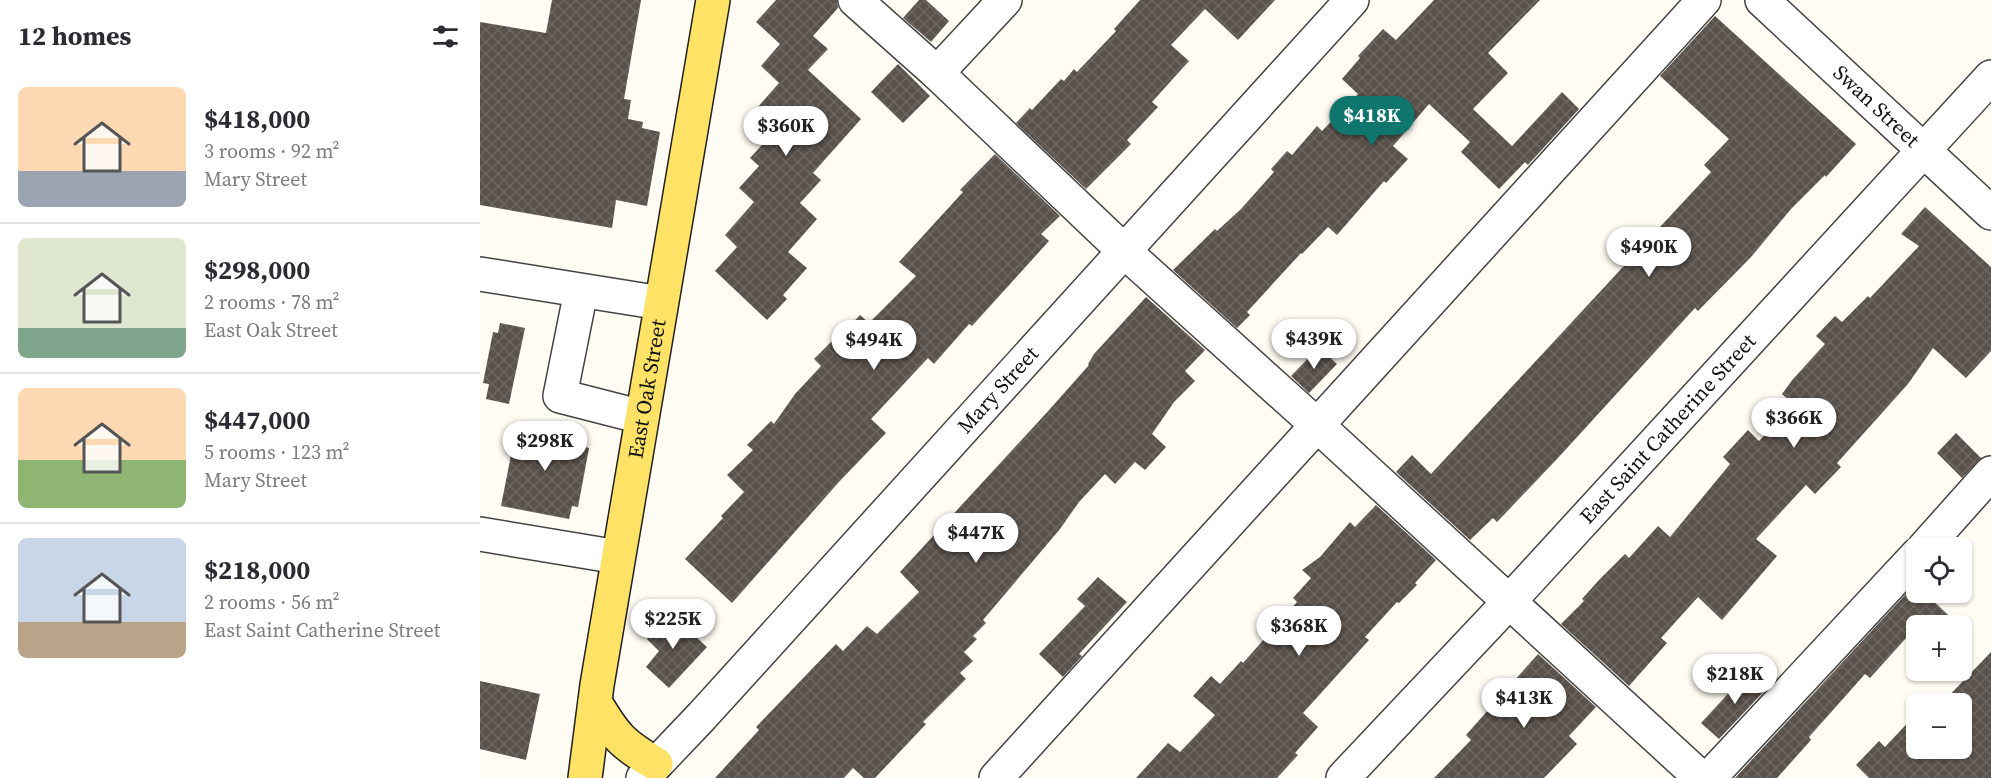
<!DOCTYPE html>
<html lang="en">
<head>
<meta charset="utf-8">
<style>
	:root { --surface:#fff; --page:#f2f2f3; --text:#2b2b33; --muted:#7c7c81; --line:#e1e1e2; --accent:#0f766e }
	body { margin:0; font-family:"Source Serif 4",serif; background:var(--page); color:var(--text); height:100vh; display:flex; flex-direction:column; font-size:22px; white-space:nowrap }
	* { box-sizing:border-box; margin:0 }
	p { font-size:20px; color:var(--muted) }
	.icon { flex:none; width:33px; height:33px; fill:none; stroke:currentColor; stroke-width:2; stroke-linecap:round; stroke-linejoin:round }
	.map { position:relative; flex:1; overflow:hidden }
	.drawer { display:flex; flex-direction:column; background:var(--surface); width:480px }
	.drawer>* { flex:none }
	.tools { position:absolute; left:1426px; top:537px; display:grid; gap:12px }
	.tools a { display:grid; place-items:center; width:66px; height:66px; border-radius:9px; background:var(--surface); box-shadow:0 2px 4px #0004; font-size:30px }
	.price { position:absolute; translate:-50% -51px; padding:0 14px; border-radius:21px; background:#fff; color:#222; font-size:20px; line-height:39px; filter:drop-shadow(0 2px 3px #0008) }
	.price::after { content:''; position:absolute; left:50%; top:36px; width:18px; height:14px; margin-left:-9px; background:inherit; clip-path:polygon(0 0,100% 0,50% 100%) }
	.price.on { background:var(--accent); color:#fff }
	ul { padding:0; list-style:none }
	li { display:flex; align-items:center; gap:18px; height:150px; padding:0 18px }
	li+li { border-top:2px solid var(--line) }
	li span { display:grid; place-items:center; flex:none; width:168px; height:120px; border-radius:9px; color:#555 }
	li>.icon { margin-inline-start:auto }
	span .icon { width:72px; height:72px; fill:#fffc; stroke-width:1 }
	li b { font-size:26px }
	h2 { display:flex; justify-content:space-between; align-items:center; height:72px; padding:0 18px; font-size:26px }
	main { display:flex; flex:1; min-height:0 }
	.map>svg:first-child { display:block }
	.building { fill:url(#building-cross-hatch) }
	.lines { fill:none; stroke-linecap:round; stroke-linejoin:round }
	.minor-casing { stroke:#434343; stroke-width:36 }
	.major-casing { stroke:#212121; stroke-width:36 }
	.minor { stroke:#fff; stroke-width:33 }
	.major { stroke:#fde265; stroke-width:33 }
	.labels { text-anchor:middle; stroke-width:6; stroke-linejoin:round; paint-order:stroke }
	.street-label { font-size:21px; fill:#101010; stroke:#fff }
</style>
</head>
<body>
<main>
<section class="drawer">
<h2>12 homes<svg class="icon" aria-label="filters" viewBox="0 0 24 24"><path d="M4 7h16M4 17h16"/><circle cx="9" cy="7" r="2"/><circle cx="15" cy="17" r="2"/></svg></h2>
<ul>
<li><span style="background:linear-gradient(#ffd9b3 70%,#9aa5b1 0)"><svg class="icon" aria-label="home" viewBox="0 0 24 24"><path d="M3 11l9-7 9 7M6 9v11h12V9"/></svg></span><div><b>$418,000</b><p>3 rooms · 92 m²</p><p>Mary Street</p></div></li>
<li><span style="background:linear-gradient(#dfe7d0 75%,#7fa58c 0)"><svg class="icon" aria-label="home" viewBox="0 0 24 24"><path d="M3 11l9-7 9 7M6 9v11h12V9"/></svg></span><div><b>$298,000</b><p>2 rooms · 78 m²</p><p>East Oak Street</p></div></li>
<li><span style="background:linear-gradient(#ffd9b3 60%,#8fb573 0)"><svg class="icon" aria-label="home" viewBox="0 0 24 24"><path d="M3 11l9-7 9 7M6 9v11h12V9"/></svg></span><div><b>$447,000</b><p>5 rooms · 123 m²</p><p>Mary Street</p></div></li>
<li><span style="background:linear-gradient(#c9d6e8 70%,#b9a48a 0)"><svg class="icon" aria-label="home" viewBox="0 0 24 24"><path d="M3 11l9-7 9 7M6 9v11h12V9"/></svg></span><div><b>$218,000</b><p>2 rooms · 56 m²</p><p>East Saint Catherine Street</p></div></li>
</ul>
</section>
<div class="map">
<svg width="1511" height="778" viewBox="0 0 1511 778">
	<defs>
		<pattern id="building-cross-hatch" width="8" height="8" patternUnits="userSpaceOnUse" patternTransform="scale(1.5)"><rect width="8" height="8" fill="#5a524c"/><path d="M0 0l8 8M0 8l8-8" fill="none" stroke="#6d6661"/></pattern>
	</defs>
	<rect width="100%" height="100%" fill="#fffdf3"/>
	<g class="building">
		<polygon points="72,0 161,0 144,99 151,100 148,119 163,122 162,128 180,132 167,206 136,200 132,228 0,205 0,22 66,33"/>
		<polygon points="296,0 357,0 358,8 333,36 348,49 328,70 381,119 333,173 341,180 320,203 337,219 308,252 327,268 303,295 307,299 287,320 235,271 257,247 245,235 274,202 259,188 279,166 270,158 291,135 270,116 299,83 281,66 300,44 276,22"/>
		<polygon points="439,0 446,0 469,21 451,42 423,18"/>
		<polygon points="660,0 795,0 758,40 725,9 691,45 709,61 672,102 678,107 647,140 651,144 606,189 536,123 550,108 552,110 581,79 584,81 594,69 597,72 636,31 634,29"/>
		<polygon points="954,0 1060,0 1008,53 1028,73 993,109 1032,146 1082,92 1099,109 1048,165 1045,162 1019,189 981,152 990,142 949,104 913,146 928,159 906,183 904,181 857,235 848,227 822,254 821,253 767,312 770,315 757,328 693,270 735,229 737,231 761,209 794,172 791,169 807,151 812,155 837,126 842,131 878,94 862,79 880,58 878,56 903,29 916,40"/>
		<polygon points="1235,16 1376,144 1346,177 1345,175 1311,209 1271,257 1218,311 1215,308 1077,459 1017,522 1013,518 990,540 916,472 932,455 951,474 1231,172 1224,165 1249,139 1180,76"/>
		<polygon points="418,64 450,96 423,123 391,92"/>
		<polygon points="515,154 580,216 561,234 569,241 492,326 489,324 454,364 448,358 391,419 406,433 358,483 252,603 205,559 243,518 241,516 264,492 247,475 273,450 267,445 291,421 294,424 315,394 341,366 334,359 354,339 356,340 380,315 389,323 436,276 419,262 483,192 480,190"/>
		<polygon points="1445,207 1511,267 1511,351 1486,378 1453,348 1428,384 1357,463 1361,467 1335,494 1326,485 1276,539 1297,556 1242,620 1218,597 1181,638 1187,643 1149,686 1081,624 1104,601 1102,599 1119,580 1145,554 1149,558 1178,526 1190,537 1250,464 1243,457 1268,430 1279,441 1314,405 1302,394 1313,379 1345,344 1336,336 1355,316 1362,322 1388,296 1390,298 1439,246 1421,234"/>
		<polygon points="666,297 725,350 705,371 715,381 694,402 672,434 686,447 665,470 655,462 635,484 625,474 599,502 580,529 503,620 506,623 493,636 497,639 484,652 493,661 480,673 486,679 443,722 446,724 395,778 384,778 373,768 364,778 235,778 279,730 276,727 356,644 363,651 387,626 397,634 439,592 420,572 570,409 609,365 608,364 614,354"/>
		<polygon points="20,323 45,328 29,404 6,399 9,384 3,383 13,332 18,333"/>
		<polygon points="839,347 857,364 829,393 811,376"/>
		<polygon points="37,424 107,437 105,447 109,448 98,507 92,506 89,519 21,506"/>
		<polygon points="1476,433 1501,458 1482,478 1457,453"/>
		<polygon points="896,505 956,560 935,583 937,585 919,603 917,602 885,637 889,640 823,713 838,727 815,753 818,755 797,778 656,778 688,743 700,752 735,715 713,696 731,676 740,684 761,661 763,663 817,602 813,598 831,578 822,570 840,557 870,522 875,527"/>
		<polygon points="618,577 647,602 599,654 602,656 583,677 559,654 605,606 597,599"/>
		<polygon points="1437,582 1437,592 1452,592 1449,597 1480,626 1437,626 1390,678 1385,674 1329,737 1331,740 1297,778 1255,778"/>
		<polygon points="190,613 227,647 189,688 166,667 179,651 167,639"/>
		<polygon points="1511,652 1511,778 1389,778 1376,765 1399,741 1405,747 1437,713 1437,748 1482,748 1482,704 1461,704"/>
		<polygon points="1058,654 1116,707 1089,736 1097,744 1064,778 954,778 991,740 986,735"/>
		<polygon points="1270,670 1288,687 1239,739 1221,723"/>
		<polygon points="0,681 60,694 46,760 0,749"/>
	</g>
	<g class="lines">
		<g class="minor-casing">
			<g id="minor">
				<polyline points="375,0 457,73 525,0"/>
				<path id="s1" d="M1282,0l229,213"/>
				<polyline points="457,73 644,251 837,425 1221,778"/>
				<polyline points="0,274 181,303"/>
				<polyline points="101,291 80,396 162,417"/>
				<polyline points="0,534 138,557"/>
				<polyline points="1444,548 1511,473"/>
				<path id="s2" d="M163,778l59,-62 650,-716"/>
				<polyline points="516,778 1224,0"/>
				<path id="s3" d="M863,778l150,-159 498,-542"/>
				<polyline points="1229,778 1437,555"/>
			</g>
		</g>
		<g class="major-casing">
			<g id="major">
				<path d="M115,702c20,34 27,42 61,62"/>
				<path id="s4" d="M105,778l12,-93 116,-685"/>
			</g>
		</g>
		<use href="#minor" class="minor"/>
		<use href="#major" class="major"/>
	</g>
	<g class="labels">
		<g class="street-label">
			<text dy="7" stroke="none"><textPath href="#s1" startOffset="156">Swan Street</textPath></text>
			<text dy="7" stroke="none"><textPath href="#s4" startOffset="394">East Oak Street</textPath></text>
			<text dy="7" stroke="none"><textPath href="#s2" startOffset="526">Mary Street</textPath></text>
			<text dy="7" stroke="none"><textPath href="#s3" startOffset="477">East Saint Catherine Street</textPath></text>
		</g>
	</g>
</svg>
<div class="tools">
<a><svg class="icon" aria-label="locate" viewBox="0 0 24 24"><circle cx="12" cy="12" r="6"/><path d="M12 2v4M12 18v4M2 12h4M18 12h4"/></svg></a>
<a>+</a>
<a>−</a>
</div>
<b class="price on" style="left:892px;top:147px">$418K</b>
<b class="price" style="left:306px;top:157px">$360K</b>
<b class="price" style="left:1169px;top:278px">$490K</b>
<b class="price" style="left:834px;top:370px">$439K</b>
<b class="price" style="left:394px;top:371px">$494K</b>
<b class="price" style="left:1314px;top:449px">$366K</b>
<b class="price" style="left:65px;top:472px">$298K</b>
<b class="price" style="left:496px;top:564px">$447K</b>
<b class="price" style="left:193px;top:650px">$225K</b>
<b class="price" style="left:819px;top:657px">$368K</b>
<b class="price" style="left:1255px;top:705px">$218K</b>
<b class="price" style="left:1044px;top:729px">$413K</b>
</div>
</main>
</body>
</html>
